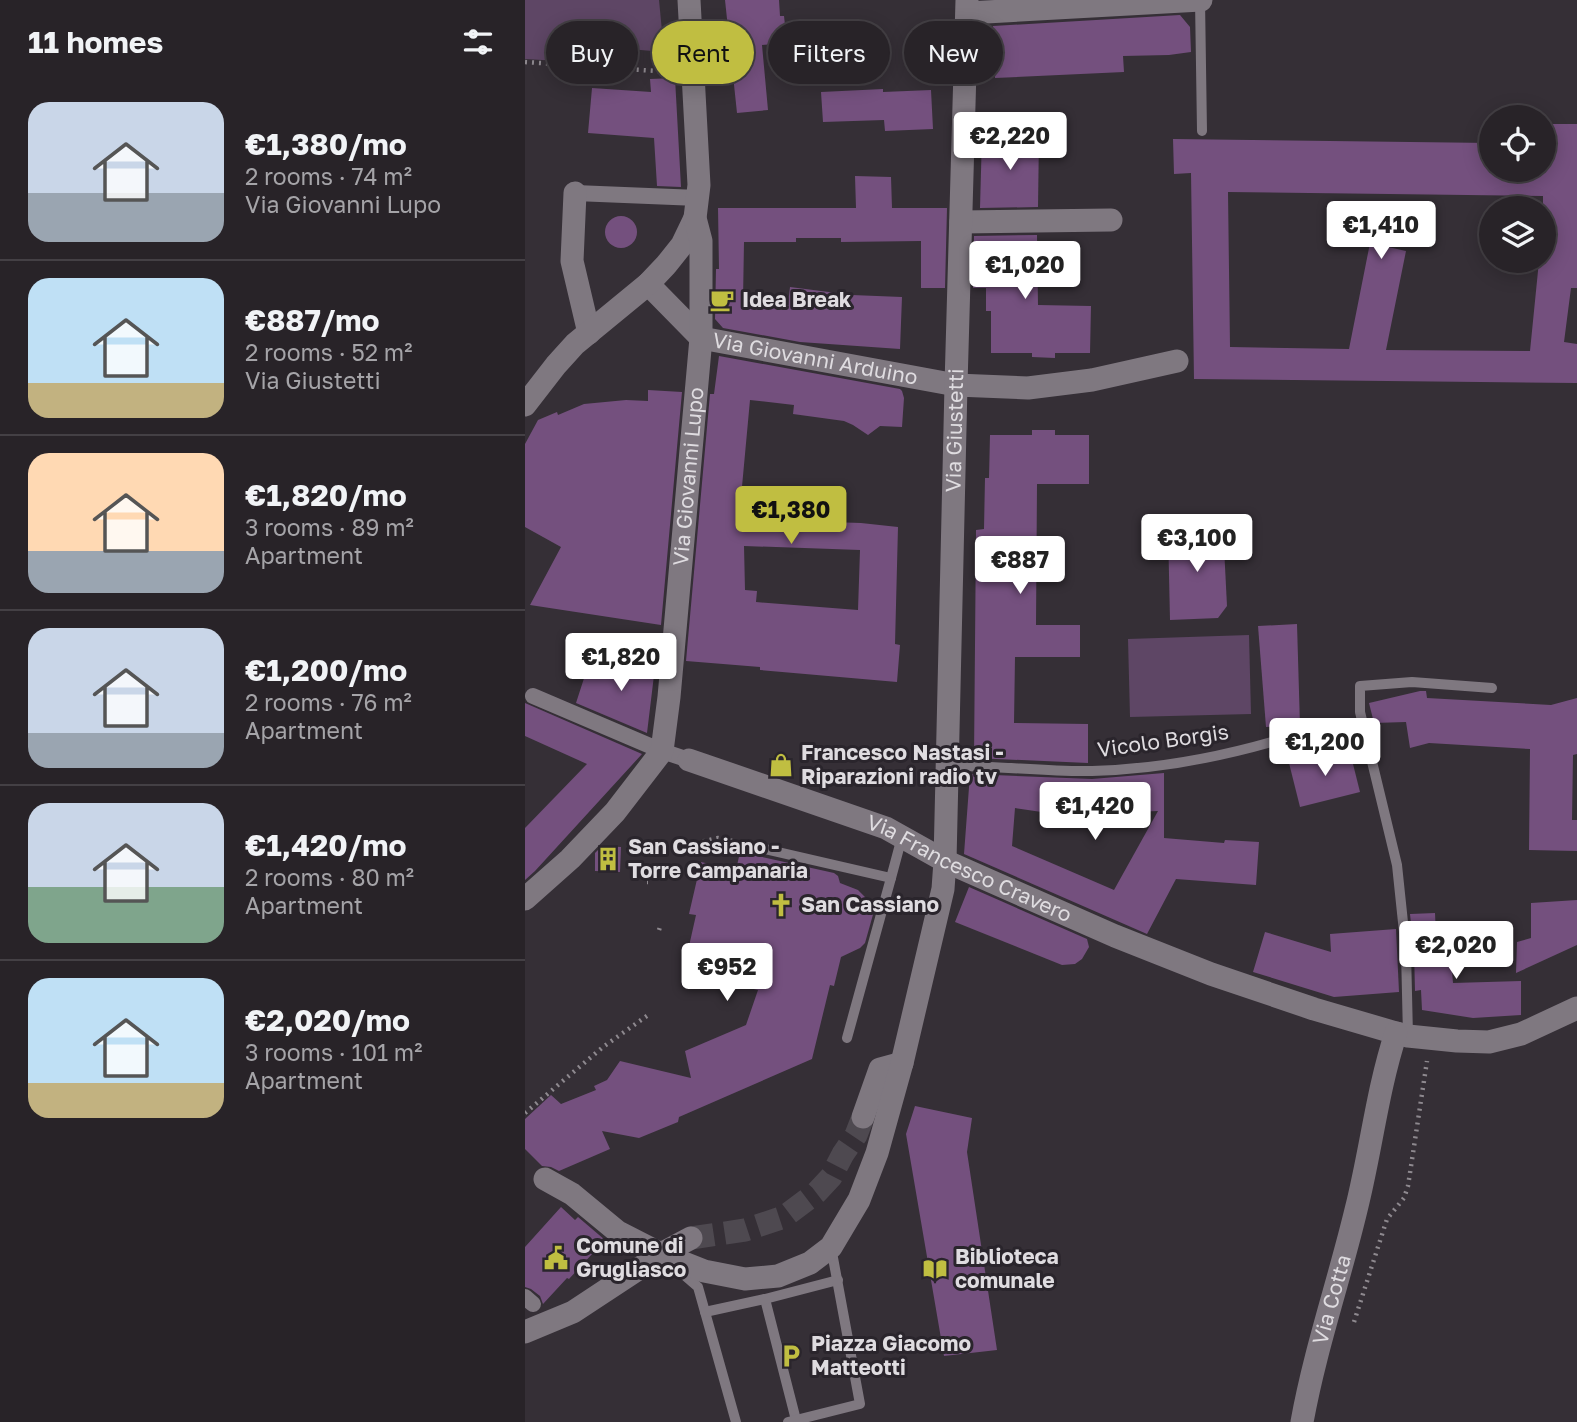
<!DOCTYPE html>
<html lang="en">
<head>
<meta charset="utf-8">
<style>
	:root { --surface:#282328; --page:#302b30; --text:#f1f3f6; --muted:#a5a4a8; --line:#444045; --accent:#c0be41 }
	body { margin:0; font-family:"Golos Text",sans-serif; background:var(--page); color:var(--text); height:100vh; display:flex; flex-direction:column; font-size:26px; white-space:nowrap }
	* { box-sizing:border-box; margin:0 }
	p { font-size:23px; color:var(--muted) }
	.icon { flex:none; width:38px; height:38px; fill:none; stroke:currentColor; stroke-width:2; stroke-linecap:round; stroke-linejoin:round }
	.map { position:relative; flex:1; overflow:hidden }
	.panel { display:flex; flex-direction:column; background:var(--surface); width:525px }
	.panel>* { flex:none }
	.guide { position:absolute; left:21px; top:21px; width:665px; height:63px; display:flex; gap:14px }
	.buttons { position:absolute; left:954px; top:105px; display:grid; gap:14px }
	.buttons a { display:grid; place-items:center; width:77px; height:77px; border-radius:50%; background:var(--surface); box-shadow:0 4px 18px #0003,0 0 0 2px var(--line); font-size:35px }
	.price { position:absolute; translate:-50% -60px; padding:0 16px; border-radius:7px; background:#fff; color:#222; font-size:23px; line-height:46px; filter:drop-shadow(0 2px 4px #0008) }
	.price::after { content:''; position:absolute; left:50%; top:42px; width:21px; height:16px; margin-left:-10px; background:inherit; clip-path:polygon(0 0,100% 0,50% 100%) }
	.price.on { background:var(--accent); color:#111 }
	ul { padding:0; list-style:none }
	li { display:flex; align-items:center; gap:21px; height:175px; padding:0 28px }
	li+li { border-top:2px solid var(--line) }
	li span { display:grid; place-items:center; flex:none; width:196px; height:140px; border-radius:21px; color:#555 }
	li>.icon { margin-inline-start:auto }
	span .icon { width:84px; height:84px; fill:#fffc; stroke-width:1 }
	li b { font-size:30px }
	h2 { display:flex; justify-content:space-between; align-items:center; height:84px; padding:0 28px; font-size:30px }
	.pill { padding:0 24px; border-radius:32px; background:var(--surface); box-shadow:0 4px 18px #0003,0 0 0 2px var(--line); font-size:24px; line-height:63px }
	.pill.on { background:var(--accent); color:#111 }
	main { display:flex; flex:1; min-height:0 }
	.map>svg:first-child { display:block }
	.green { fill:#5e4665 }
	.building { fill:#74507e; fill-rule:evenodd }
	.lines { fill:none; stroke-linecap:round; stroke-linejoin:round }
	.minor-tunnel { stroke:#4e4950; stroke-width:23; stroke-dasharray:23 11; stroke-linecap:butt }
	.path { stroke:#8e898f; stroke-width:4.5; stroke-dasharray:2 5; stroke-linecap:butt }
	.service { stroke:#7f7880; stroke-width:10 }
	.pedestrian { stroke:#7f7880; stroke-width:16 }
	.minor { stroke:#7f7880; stroke-width:23 }
	.labels { text-anchor:middle; stroke-width:6; stroke-linejoin:round; paint-order:stroke }
	.poi-label { font-size:21px; font-weight:bold; fill:#dfdce0; stroke:#2a252c; text-anchor:start }
	.street-label { font-size:21px; fill:#dfdce0; stroke:#2a252c }
</style>
</head>
<body>
<main>
<section class="panel">
<h2>11 homes<svg class="icon" aria-label="filters" viewBox="0 0 24 24"><path d="M4 7h16M4 17h16"/><circle cx="9" cy="7" r="2"/><circle cx="15" cy="17" r="2"/></svg></h2>
<ul>
<li><span style="background:linear-gradient(#c9d6e8 65%,#9aa5b1 0)"><svg class="icon" aria-label="home" viewBox="0 0 24 24"><path d="M3 11l9-7 9 7M6 9v11h12V9"/></svg></span><div><b>€1,380/mo</b><p>2 rooms · 74 m²</p><p>Via Giovanni Lupo</p></div></li>
<li><span style="background:linear-gradient(#bfe0f5 75%,#c2b280 0)"><svg class="icon" aria-label="home" viewBox="0 0 24 24"><path d="M3 11l9-7 9 7M6 9v11h12V9"/></svg></span><div><b>€887/mo</b><p>2 rooms · 52 m²</p><p>Via Giustetti</p></div></li>
<li><span style="background:linear-gradient(#ffd9b3 70%,#9aa5b1 0)"><svg class="icon" aria-label="home" viewBox="0 0 24 24"><path d="M3 11l9-7 9 7M6 9v11h12V9"/></svg></span><div><b>€1,820/mo</b><p>3 rooms · 89 m²</p><p>Apartment</p></div></li>
<li><span style="background:linear-gradient(#c9d6e8 75%,#9aa5b1 0)"><svg class="icon" aria-label="home" viewBox="0 0 24 24"><path d="M3 11l9-7 9 7M6 9v11h12V9"/></svg></span><div><b>€1,200/mo</b><p>2 rooms · 76 m²</p><p>Apartment</p></div></li>
<li><span style="background:linear-gradient(#c9d6e8 60%,#7fa58c 0)"><svg class="icon" aria-label="home" viewBox="0 0 24 24"><path d="M3 11l9-7 9 7M6 9v11h12V9"/></svg></span><div><b>€1,420/mo</b><p>2 rooms · 80 m²</p><p>Apartment</p></div></li>
<li><span style="background:linear-gradient(#bfe0f5 75%,#c2b280 0)"><svg class="icon" aria-label="home" viewBox="0 0 24 24"><path d="M3 11l9-7 9 7M6 9v11h12V9"/></svg></span><div><b>€2,020/mo</b><p>3 rooms · 101 m²</p><p>Apartment</p></div></li>
</ul>
</section>
<div class="map">
<svg width="1052" height="1422" viewBox="0 0 1052 1422">
	<rect width="100%" height="100%" fill="#352f36"/>
	<g class="green">
		<polygon points="0,0 134,0 139,52 104,49 103,65 0,59"/>
		<polygon points="724,635 726,714 605,717 603,639"/>
	</g>
	<g class="building">
		<polygon points="200,0 254,0 255,16 259,16 262,43 237,45 243,110 212,113"/>
		<polygon points="655,15 665,27 666,52 644,55 598,56 599,72 470,78 468,26"/>
		<polygon points="150,78 156,187 132,186 129,138 63,133 67,88 126,92 125,79"/>
		<polygon points="358,89 358,92 406,90 408,129 360,131 359,120 298,122 296,92"/>
		<path d="M1018,124h34v164h-6l-7,54 13,2v39l-383,-4 -3,-206 -17,1 -1,-35 318,4v27h52zM703,192l315,4v65h-4l-9,90 -144,-1 20,-99 -36,-8 -21,106 -119,-2z"/>
		<polygon points="457,135 514,136 513,207 455,208"/>
		<polygon points="330,176 366,177 367,208 422,208 420,288 396,288 396,241 316,242 316,238 271,238 271,242 219,242 218,300 263,304 265,287 327,295 377,297 375,349 275,342 198,328 190,319 191,269 194,269 193,208 331,208"/>
		<circle cx="96" cy="232" r="16"/>
		<polygon points="512,235 513,305 566,306 565,353 530,353 530,358 507,357 507,353 466,353 466,311 461,311 461,288 448,288 449,236"/>
		<path d="M194,356l181,33 2,2 2,7 -2,29 -22,-1 -12,9 -15,-10 -9,-4 -51,-7 1,-9 -44,-5 -11,119 122,4 37,4 -3,117 5,1 -3,37 -137,-12v-3l-74,-6 24,-267h4zM219,546l116,4 -2,60 -102,-8 1,-11 -12,-1z"/>
		<polygon points="123,390 157,392 136,625 5,605 36,547 0,527 0,444 13,420 32,412 33,415 59,404 101,400 123,401"/>
		<polygon points="507,430 530,430 530,435 564,435 564,484 512,484 511,625 555,625 555,657 490,657 489,723 563,724 563,763 449,758 451,530 459,529 460,478 464,478 465,435 507,435"/>
		<polygon points="698,527 702,606 693,618 645,620 643,530"/>
		<polygon points="772,624 775,726 741,727 733,626"/>
		<polygon points="96,656 130,667 122,733 51,703 62,669 92,675"/>
		<polygon points="895,691 901,691 902,698 1026,705 1052,698 1052,754 1048,755 1047,820 1052,820 1052,851 1004,850 1005,749 904,743 885,748 881,722 849,723 844,703"/>
		<polygon points="0,703 117,754 10,871 0,880 0,828 62,764 0,736"/>
		<polygon points="824,748 835,792 775,807 764,763"/>
		<path d="M639,773v65l60,5 1,-3 34,2 -3,43 -80,-6 -29,55 -183,-80 6,-80 122,5zM490,808l47,7 96,-4 -44,79 -102,-44z"/>
		<polygon points="77,846 96,847 95,872 70,871 70,853"/>
		<polygon points="215,852 309,873 313,876 315,883 333,890 342,899 349,911 340,943 335,948 316,957 309,986 305,985 287,1059 154,1117 153,1122 114,1138 77,1131 85,1149 34,1171 26,1167 17,1166 0,1149 0,1119 26,1095 36,1104 71,1090 69,1086 82,1080 95,1061 166,1078 160,1051 221,1025 233,990 158,973 171,915 164,914 176,862 211,870"/>
		<polygon points="444,887 562,939 564,947 557,959 550,964 537,965 430,922"/>
		<polygon points="1052,900 1052,945 991,973 992,942 1006,938 1006,903"/>
		<polygon points="910,913 912,958 926,958 928,983 996,981 996,1015 948,1018 897,1010 896,990 890,991 889,951 885,914"/>
		<polygon points="871,929 874,992 809,997 728,972 740,932 806,952 805,934"/>
		<polygon points="390,1106 447,1118 442,1152 472,1350 419,1356 381,1134"/>
		<polygon points="36,1207 50,1220 53,1217 80,1240 44,1279 42,1278 18,1304 15,1296 6,1289 0,1287 0,1247"/>
	</g>
	<g class="lines">
		<polyline class="minor-tunnel" points="166,1238 220,1230 259,1217 292,1192 306,1177 318,1154 331,1135 338,1117"/>
		<g class="path">
			<polyline points="0,62 146,72"/>
			<polyline points="171,843 193,838 212,842"/>
			<polyline points="122,882 123,882"/>
			<polyline points="134,930 135,927"/>
			<polyline points="0,1113 78,1047 126,1013"/>
			<polyline points="829,1322 862,1219 879,1198 883,1186 902,1061"/>
		</g>
		<g class="service">
			<polyline points="675,0 677,131"/>
			<path d="M422,766c49,-1 97,6 145,5 70,-2 140,-16 206,-37"/>
			<polyline points="227,846 366,878 377,837"/>
			<polyline points="883,1036 881,951 872,865 835,712 835,686 887,682 967,688"/>
			<polyline points="322,1038 366,878"/>
			<polyline points="151,1268 173,1287 211,1422"/>
			<polyline points="240,1299 271,1420"/>
			<polyline points="180,1312 240,1299 313,1280"/>
			<polyline points="263,1422 335,1404 306,1247"/>
		</g>
		<g class="pedestrian">
			<polyline points="50,193 173,198"/>
			<polyline points="8,696 137,751 164,760"/>
			<polyline points="0,1297 8,1304"/>
		</g>
		<g class="minor">
			<polyline points="443,13 676,0"/>
			<polyline points="50,193 47,261 64,333"/>
			<polyline points="436,222 586,220"/>
			<polyline points="123,284 176,338"/>
			<path id="s1" d="M176,338l255,47 72,3 64,-8 85,-19"/>
			<polyline points="0,405 31,365 50,344 123,284 141,265 157,245 170,218"/>
			<path id="s2" d="M164,760l197,68 59,33 170,75 96,38 103,35 82,24 12,3 49,5 32,1 32,-8 56,-26"/>
			<path id="s3" d="M0,899l45,-40 45,-47 47,-61 7,-54 32,-359v-97l-6,-23 4,-33 -10,-185"/>
			<polyline points="338,1117 355,1069 377,1063"/>
			<path id="s4" d="M20,1179l27,15 46,38 43,22 43,17 41,8 33,-3 32,-13 21,-16 28,-47 18,-47 25,-90 41,-174 2,-28 11,-476 11,-385"/>
			<polyline points="0,1332 48,1312 136,1254 166,1238"/>
			<path id="s5" d="M777,1422c13,-72 37,-141 54,-212 15,-59 21,-119 40,-177"/>
		</g>
	</g>
	<defs>
		<g id="cafe-bare" transform="scale(1.89)"><path d="M-5.5-4.5H6V0H3Q3 3.5 0 3.5H-2.5Q-5.5 3.5-5.5 0ZM3-3.2v2h1.7v-2ZM-6 4.5H4V6H-6Z" fill="#c0be41" stroke="#2a252c" stroke-width="2.5" paint-order="stroke"/></g>
		<g id="shop-bare" transform="scale(1.89)"><path d="M-5-2.5h2.3a2.7 3.5 0 0 1 5.4 0H5L5.5 6h-11ZM-1.5-2.5h3a1.5 2.3 0 0 0-3 0Z" fill="#c0be41" stroke="#2a252c" stroke-width="2.5" paint-order="stroke"/></g>
		<g id="building-bare" transform="scale(1.89)"><path d="M-4-6H4V6H1V3H-1V6H-4ZM-2.5-4.3h1.7v1.8h-1.7ZM.8-4.3h1.7v1.8H.8ZM-2.5-1h1.7V.8h-1.7ZM.8-1h1.7V.8H.8Z" fill="#c0be41" stroke="#2a252c" stroke-width="2.5" paint-order="stroke"/></g>
		<g id="church-bare" transform="scale(1.89)"><path d="M-1.2-6h2.4v3.5h3.3v2.4h-3.3V6h-2.4V-.1h-3.3v-2.4h3.3Z" fill="#c0be41" stroke="#2a252c" stroke-width="2.5" paint-order="stroke"/></g>
		<g id="civic-bare" transform="scale(1.89)"><path d="M-.6-6.5H3V-4.5H.6V-3L4-1V1h2V6H-6V1h2V-1L-.6-3ZM-1.2 2.5V6h2.4V2.5Z" fill="#c0be41" stroke="#2a252c" stroke-width="2.5" paint-order="stroke"/></g>
		<g id="library-bare" transform="scale(1.89)"><path d="M-6-4Q-3-5.5-.7-3.5V5Q-3 3-6 4ZM6-4Q3-5.5 .7-3.5V5Q3 3 6 4Z" fill="#c0be41" stroke="#2a252c" stroke-width="2.5" paint-order="stroke"/></g>
		<g id="parking-bare" transform="scale(1.89)"><path d="M-3.5-5.5H1a3.5 3.5 0 0 1 0 7H-1V5.5H-3.5ZM-1-3.4V-.6H.8a1.4 1.4 0 0 0 0-2.8Z" fill="#c0be41" stroke="#2a252c" stroke-width="2.5" paint-order="stroke"/></g>
	</defs>
	<g fill-rule="evenodd">
		<use href="#cafe-bare" x="197" y="300"/>
		<use href="#shop-bare" x="256" y="765"/>
		<use href="#building-bare" x="83" y="859"/>
		<use href="#church-bare" x="256" y="905"/>
		<use href="#civic-bare" x="31" y="1258"/>
		<use href="#library-bare" x="410" y="1269"/>
		<use href="#parking-bare" x="266" y="1356"/>
	</g>
	<g class="labels">
		<g class="poi-label">
			<text x="217" y="307">Idea Break</text>
			<text x="276" y="760">Francesco Nastasi -<tspan x="276" dy="24">Riparazioni radio tv</tspan></text>
			<text x="103" y="854">San Cassiano -<tspan x="103" dy="24">Torre Campanaria</tspan></text>
			<text x="276" y="912">San Cassiano</text>
			<text x="51" y="1253">Comune di<tspan x="51" dy="24">Grugliasco</tspan></text>
			<text x="430" y="1264">Biblioteca<tspan x="430" dy="24">comunale</tspan></text>
			<text x="286" y="1351">Piazza Giacomo<tspan x="286" dy="24">Matteotti</tspan></text>
		</g>
		<g class="street-label">
			<text dy="7" stroke="none"><textPath href="#s1" startOffset="116">Via Giovanni Arduino</textPath></text>
			<text dy="7" stroke="none"><textPath href="#s4" startOffset="1157">Via Giustetti</textPath></text>
			<text dy="7" stroke="none"><textPath href="#s3" startOffset="478">Via Giovanni Lupo</textPath></text>
			<text transform="translate(638 741) rotate(-8)" y="7">Vicolo Borgis</text>
			<text dy="7" stroke="none"><textPath href="#s2" startOffset="301">Via Francesco Cravero</textPath></text>
			<text dy="7" stroke="none"><textPath href="#s5" startOffset="126">Via Cotta</textPath></text>
		</g>
	</g>
</svg>
<div class="buttons">
<a><svg class="icon" aria-label="locate" viewBox="0 0 24 24"><circle cx="12" cy="12" r="6"/><path d="M12 2v4M12 18v4M2 12h4M18 12h4"/></svg></a>
<a><svg class="icon" aria-label="layers" viewBox="0 0 24 24"><path d="M12 4l9 5-9 5-9-5zM3 14l9 5 9-5"/></svg></a>
</div>
<b class="price" style="left:485px;top:172px">€2,220</b>
<b class="price" style="left:856px;top:261px">€1,410</b>
<b class="price" style="left:500px;top:301px">€1,020</b>
<b class="price on" style="left:266px;top:546px">€1,380</b>
<b class="price" style="left:672px;top:574px">€3,100</b>
<b class="price" style="left:495px;top:596px">€887</b>
<b class="price" style="left:96px;top:693px">€1,820</b>
<b class="price" style="left:800px;top:778px">€1,200</b>
<b class="price" style="left:570px;top:842px">€1,420</b>
<b class="price" style="left:931px;top:981px">€2,020</b>
<b class="price" style="left:202px;top:1003px">€952</b>
<div class="guide">
<a class="pill">Buy</a>
<a class="pill on">Rent</a>
<a class="pill">Filters</a>
<a class="pill">New</a>
</div>
</div>
</main>
</body>
</html>
